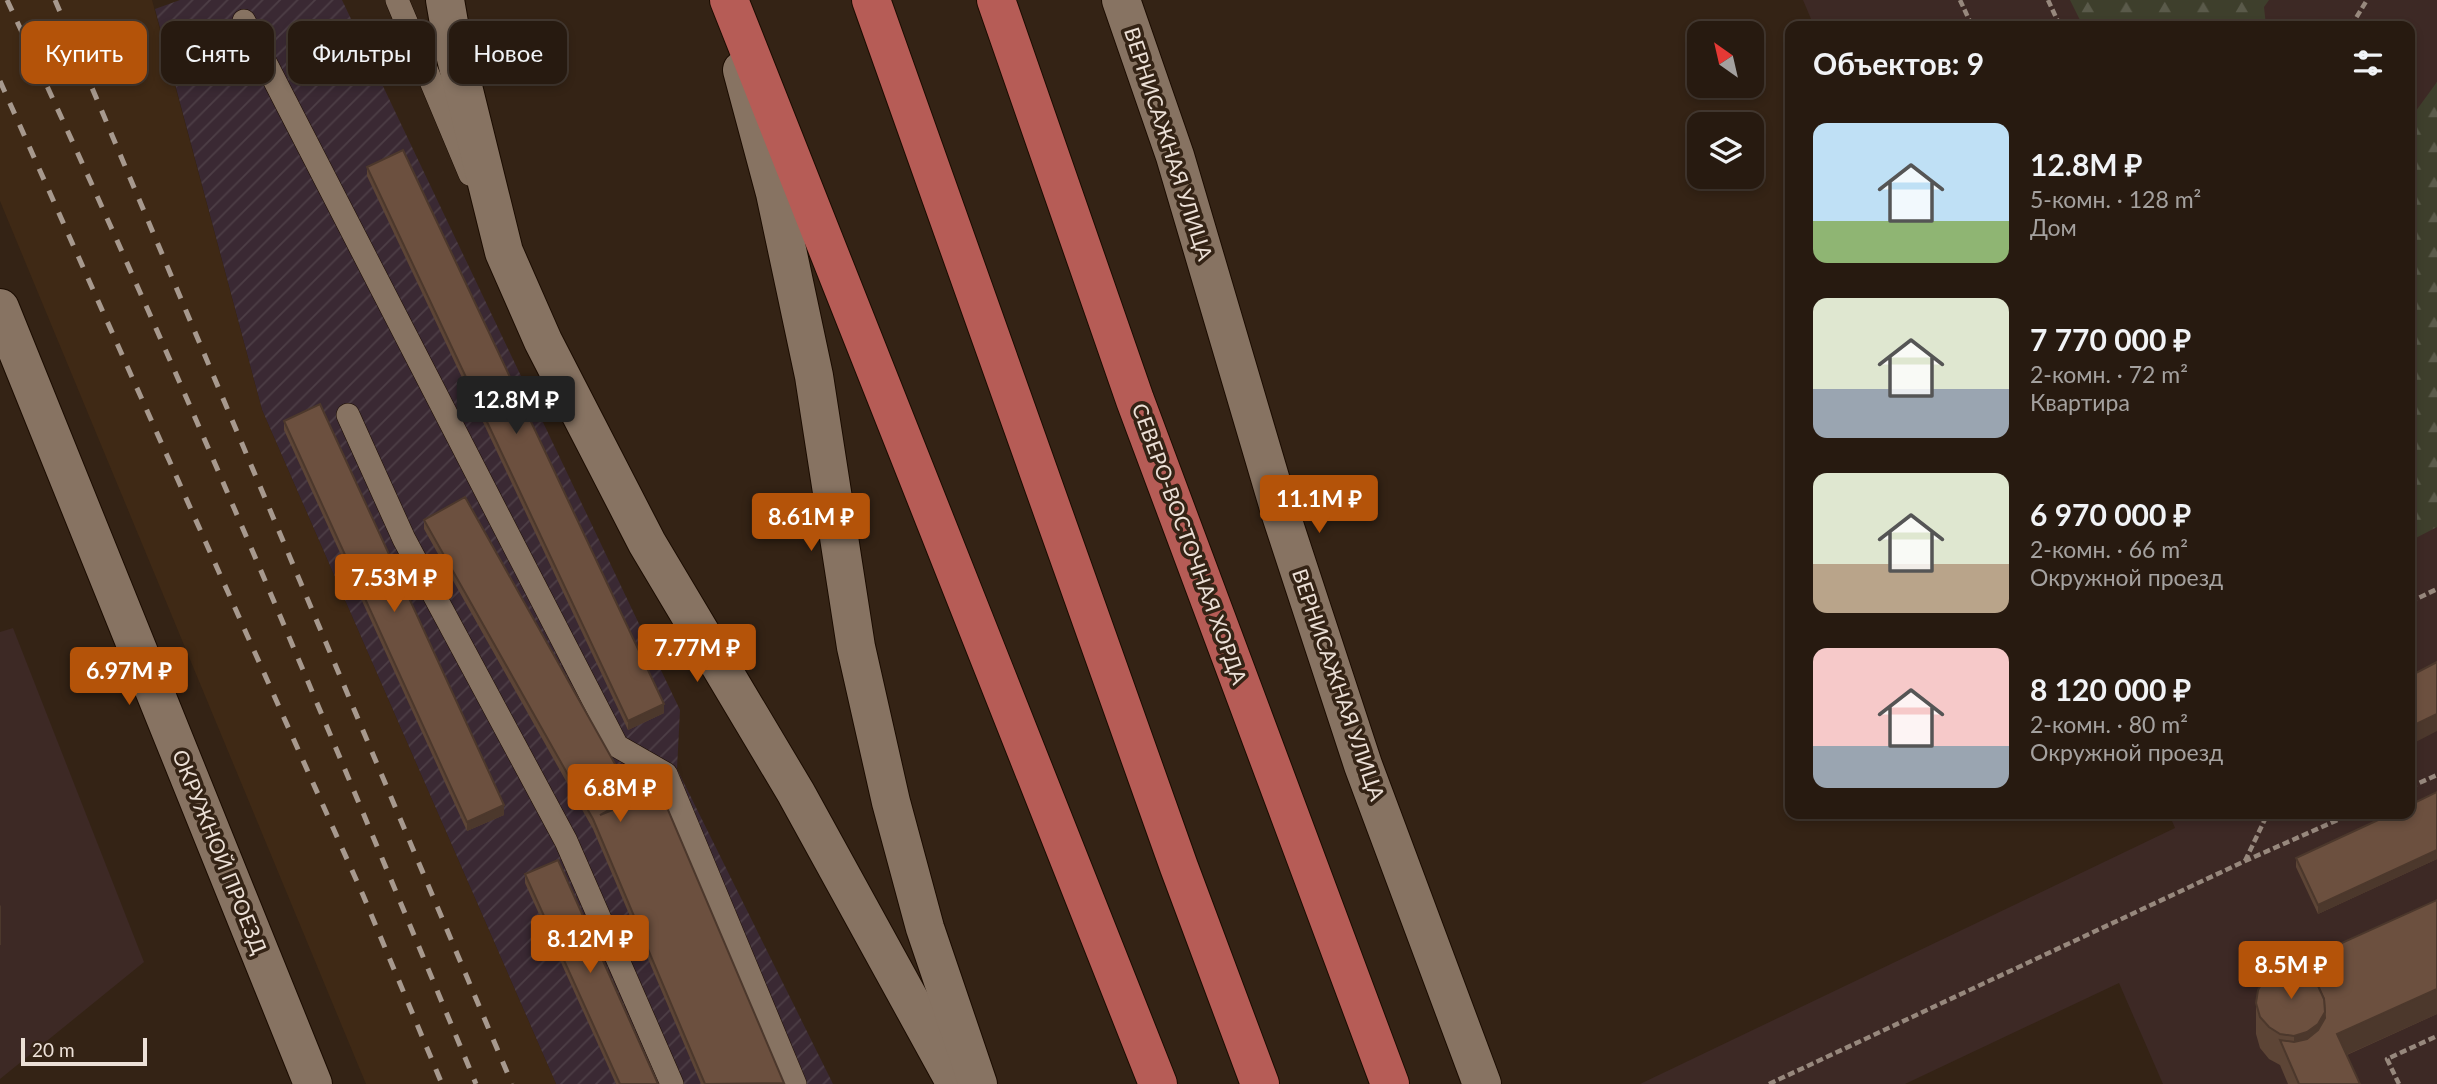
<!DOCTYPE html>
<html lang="ru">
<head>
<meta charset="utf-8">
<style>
	:root { --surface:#271a10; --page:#33271e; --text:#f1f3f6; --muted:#a4a19f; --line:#433830; --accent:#b45309 }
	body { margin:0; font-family:Lato,sans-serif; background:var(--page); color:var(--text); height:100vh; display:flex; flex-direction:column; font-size:26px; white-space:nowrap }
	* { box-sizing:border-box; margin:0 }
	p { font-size:23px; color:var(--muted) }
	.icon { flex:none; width:38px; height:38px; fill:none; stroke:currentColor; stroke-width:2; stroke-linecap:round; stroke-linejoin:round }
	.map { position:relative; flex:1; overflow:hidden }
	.details { position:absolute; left:1785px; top:21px; width:630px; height:798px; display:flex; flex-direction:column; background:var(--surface); border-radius:14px; box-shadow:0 4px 10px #0003,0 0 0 2px var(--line) }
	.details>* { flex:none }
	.top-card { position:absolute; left:21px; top:21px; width:665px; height:63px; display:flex; gap:14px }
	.needle { width:46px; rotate:326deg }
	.buttons { position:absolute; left:1687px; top:21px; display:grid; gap:14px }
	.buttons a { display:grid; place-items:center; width:77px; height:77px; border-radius:14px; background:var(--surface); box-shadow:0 4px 10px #0003,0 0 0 2px var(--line); font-size:35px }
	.scale { position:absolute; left:21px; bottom:18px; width:126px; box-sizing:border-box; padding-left:7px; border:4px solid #ece0d7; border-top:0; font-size:19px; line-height:24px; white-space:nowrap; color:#ece0d7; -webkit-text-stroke:5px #342315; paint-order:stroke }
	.price { position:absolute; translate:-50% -60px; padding:0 16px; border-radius:7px; background:var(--accent); color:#fff; font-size:23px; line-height:46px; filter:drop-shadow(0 2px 4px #0008) }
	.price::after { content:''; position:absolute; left:50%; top:42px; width:21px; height:16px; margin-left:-10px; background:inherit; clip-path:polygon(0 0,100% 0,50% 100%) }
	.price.active { background:#222; color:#fff }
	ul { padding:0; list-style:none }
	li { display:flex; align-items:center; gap:21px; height:175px; padding:0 28px }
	li span { display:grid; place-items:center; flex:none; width:196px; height:140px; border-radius:14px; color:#555 }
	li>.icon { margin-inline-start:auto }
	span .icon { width:84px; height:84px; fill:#fffc; stroke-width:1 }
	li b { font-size:30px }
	h2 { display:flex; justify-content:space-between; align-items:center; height:84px; padding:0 28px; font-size:30px }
	.chip { padding:0 24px; border-radius:14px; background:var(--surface); box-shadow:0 4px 10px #0003,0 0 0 2px var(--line); font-size:24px; line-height:63px }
	.chip.active { background:var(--accent); color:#fff }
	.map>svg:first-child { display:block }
	.commercial { fill:#3d2925 }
	.industrial { fill:url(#industrial-furrows) }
	.built { fill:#3f2915 }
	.forest { fill:url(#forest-firs) }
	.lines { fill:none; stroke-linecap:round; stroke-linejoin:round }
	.lane-casing { stroke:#1b0c01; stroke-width:24 }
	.secondary-casing { stroke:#1b0c01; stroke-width:40 }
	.primary-casing { stroke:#1b0c01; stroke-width:40 }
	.path { stroke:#97887d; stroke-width:4.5; stroke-dasharray:7 3.5; stroke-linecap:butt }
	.lane { stroke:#877362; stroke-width:23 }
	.secondary { stroke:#877362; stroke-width:38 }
	.primary { stroke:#b65c56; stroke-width:38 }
	.rail { stroke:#a7998e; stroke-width:5; stroke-dasharray:12 12; stroke-linecap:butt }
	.wall { fill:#5d4536 }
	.shaded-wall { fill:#4c382c }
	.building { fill:#6c503f; stroke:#4c382c; stroke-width:2 }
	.labels { text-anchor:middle; stroke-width:7; stroke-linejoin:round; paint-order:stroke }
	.street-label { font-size:21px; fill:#ece0d7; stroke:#342315 }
</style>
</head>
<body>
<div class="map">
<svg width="2437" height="1084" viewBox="0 0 2437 1084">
	<defs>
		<pattern id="industrial-furrows" width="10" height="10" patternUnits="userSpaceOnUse" patternTransform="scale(1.75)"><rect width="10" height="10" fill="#3a2933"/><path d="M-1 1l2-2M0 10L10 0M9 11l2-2" fill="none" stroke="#4d3e46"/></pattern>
		<pattern id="forest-firs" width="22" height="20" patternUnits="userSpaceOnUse" patternTransform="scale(1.75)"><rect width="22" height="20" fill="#3e3f2c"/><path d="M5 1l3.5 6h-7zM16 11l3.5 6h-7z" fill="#5a5a4a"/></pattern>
	</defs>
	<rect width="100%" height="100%" fill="#342315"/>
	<g class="commercial">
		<polygon points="1803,0 2437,0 2437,1084 2163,1084 2119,983 1905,1084 1640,1084 2175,828 2169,814 2410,814 2410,26 1814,26"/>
		<polygon points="13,628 144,962 0,1079 0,632"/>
	</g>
	<polygon class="industrial" points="180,0 342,0 680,710 677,769 833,1084 556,1084 262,410 155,9"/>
	<polygon class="built" points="0,0 152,0 262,410 556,1084 366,1084 0,201"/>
	<g class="forest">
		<polygon points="2070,0 2269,0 2264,7 2266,26 2083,26"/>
		<polygon points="2437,82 2437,527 2410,541 2410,119"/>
	</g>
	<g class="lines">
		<g class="lane-casing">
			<g id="lane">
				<polyline points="397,0 470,174"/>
				<polyline points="244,21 617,746 666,774 795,1084"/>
				<polyline points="348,415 404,539 566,841 672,1084"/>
			</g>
		</g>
		<g class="secondary-casing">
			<g id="secondary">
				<polyline points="445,0 453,46 504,252 543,341 647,543 796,793 956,1084"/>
				<polyline points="1121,0 1175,156 1281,515 1363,765 1482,1084"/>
				<polyline points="742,70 775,193 814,376 856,647 891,802 925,928 978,1084"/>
				<polyline points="0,308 313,1084"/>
			</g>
		</g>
		<g class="primary-casing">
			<g id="primary">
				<polyline points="729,0 1158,1084"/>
				<polyline points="871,0 1179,867 1260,1084"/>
				<polyline points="996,0 1135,400 1390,1084"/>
			</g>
		</g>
		<g class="path">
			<polyline points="1960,0 1972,26"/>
			<polyline points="2048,0 2060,26"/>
			<polyline points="2351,26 2367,0"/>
			<polyline points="2410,602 2437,589"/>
			<polyline points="2410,787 2437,775"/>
			<polyline points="2245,861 2267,815"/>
			<polyline points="1769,1084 2245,861 2351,814"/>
			<polyline points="2399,1084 2387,1059 2437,1036"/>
		</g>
		<use href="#lane" class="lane"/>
		<use href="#secondary" class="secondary"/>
		<use href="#primary" class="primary"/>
		<g class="rail">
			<path d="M7,0c167,356 318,721 469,1084"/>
			<polyline points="55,0 512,1084"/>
			<polyline points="0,81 363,895 442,1084"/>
		</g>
	</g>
	<g class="wall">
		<polygon points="367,167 664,713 628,730 367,176"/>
		<polygon points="284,421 504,815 467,831 284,430"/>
		<polygon points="424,520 633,802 784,1084 701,1084 593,829 424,529"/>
		<polygon points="2437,792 2437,859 2318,914 2296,867 2296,858"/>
		<polygon points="525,874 658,1084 616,1084 525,883"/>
		<polygon points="2437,900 2437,1014 2347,1055 2360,1084 2288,1084 2280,1065 2269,1059 2260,1048 2256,1034 2256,1003 2304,968 2304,960"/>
	</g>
	<g class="shaded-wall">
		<polygon points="664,704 664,713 628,730 628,721"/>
		<polygon points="2437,714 2437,731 2410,745 2410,727"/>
		<polygon points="633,796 633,805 600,815"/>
		<polygon points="504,805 504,815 467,831 467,822"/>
		<polygon points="2437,850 2437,859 2318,914 2318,905"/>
		<polygon points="1,905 1,945 0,945 0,906"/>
		<polygon points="2437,989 2437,1014 2337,1059 2337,1034"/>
		<polygon points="2325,1012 2325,1043 2294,1067 2294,1036"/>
	</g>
	<g class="building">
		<polygon points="403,150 664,704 628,721 367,167"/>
		<polygon points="320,404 504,805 467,822 284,421"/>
		<polygon points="465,497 633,796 600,815 660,791 784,1083 705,1084 593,819 424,520"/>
		<polygon points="2437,662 2437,714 2410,727 2410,676"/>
		<polygon points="2437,792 2437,850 2318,905 2296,858 2391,814 2410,814 2410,805"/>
		<polygon points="558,860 658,1084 620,1084 525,874"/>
		<polygon points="2437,900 2437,989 2337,1034 2360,1084 2299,1084 2280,1040 2294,1042 2307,1039 2318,1030 2325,1018 2324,999 2313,975 2309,972 2304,960"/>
		<polygon points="2289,966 2303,967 2313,975 2324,999 2325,1012 2318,1024 2307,1032 2294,1036 2280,1034 2269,1027 2260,1017 2256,1003 2258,990 2265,978 2276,969"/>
	</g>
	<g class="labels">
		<g class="street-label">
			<text transform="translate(1168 144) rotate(72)" y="7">ВЕРНИСАЖНАЯ УЛИЦА</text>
			<text transform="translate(1189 544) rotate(70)" y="7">СЕВЕРО-ВОСТОЧНАЯ ХОРДА</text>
			<text transform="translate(1338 685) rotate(71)" y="7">ВЕРНИСАЖНАЯ УЛИЦА</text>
			<text transform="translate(219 852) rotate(68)" y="7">ОКРУЖНОЙ ПРОЕЗД</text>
		</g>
	</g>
</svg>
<div class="buttons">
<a><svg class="needle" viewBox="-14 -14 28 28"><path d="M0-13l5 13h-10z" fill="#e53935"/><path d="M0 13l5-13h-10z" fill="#a4a19f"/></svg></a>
<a><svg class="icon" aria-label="layers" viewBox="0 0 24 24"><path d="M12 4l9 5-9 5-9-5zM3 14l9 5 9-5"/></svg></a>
</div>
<div class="scale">20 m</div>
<b class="price active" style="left:516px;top:436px">12.8M ₽</b>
<b class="price" style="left:1319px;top:535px">11.1M ₽</b>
<b class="price" style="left:811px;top:553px">8.61M ₽</b>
<b class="price" style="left:394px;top:614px">7.53M ₽</b>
<b class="price" style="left:697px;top:684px">7.77M ₽</b>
<b class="price" style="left:129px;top:707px">6.97M ₽</b>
<b class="price" style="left:620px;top:824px">6.8M ₽</b>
<b class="price" style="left:590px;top:975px">8.12M ₽</b>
<b class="price" style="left:2291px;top:1001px">8.5M ₽</b>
<div class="top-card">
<a class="chip active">Купить</a>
<a class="chip">Снять</a>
<a class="chip">Фильтры</a>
<a class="chip">Новое</a>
</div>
<section class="details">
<h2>Объектов: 9<svg class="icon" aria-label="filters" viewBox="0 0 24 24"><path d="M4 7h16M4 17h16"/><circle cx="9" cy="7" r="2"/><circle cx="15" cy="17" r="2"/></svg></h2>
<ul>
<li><span style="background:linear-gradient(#bfe0f5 70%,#8fb573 0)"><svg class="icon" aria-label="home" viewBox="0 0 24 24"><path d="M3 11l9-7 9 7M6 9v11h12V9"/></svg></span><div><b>12.8M ₽</b><p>5-комн. · 128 m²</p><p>Дом</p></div></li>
<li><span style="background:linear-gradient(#dfe7d0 65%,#9aa5b1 0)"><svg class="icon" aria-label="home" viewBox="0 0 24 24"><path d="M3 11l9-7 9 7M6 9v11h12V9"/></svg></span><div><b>7 770 000 ₽</b><p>2-комн. · 72 m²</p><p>Квартира</p></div></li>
<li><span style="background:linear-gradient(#dfe7d0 65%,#b9a48a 0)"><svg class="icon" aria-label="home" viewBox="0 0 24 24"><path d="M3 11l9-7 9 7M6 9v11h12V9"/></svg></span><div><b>6 970 000 ₽</b><p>2-комн. · 66 m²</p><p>Окружной проезд</p></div></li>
<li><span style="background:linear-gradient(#f6c9c9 70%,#9aa5b1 0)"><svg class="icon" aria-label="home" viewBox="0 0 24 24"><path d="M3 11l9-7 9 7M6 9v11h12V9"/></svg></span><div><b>8 120 000 ₽</b><p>2-комн. · 80 m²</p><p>Окружной проезд</p></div></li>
</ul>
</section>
</div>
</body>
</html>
